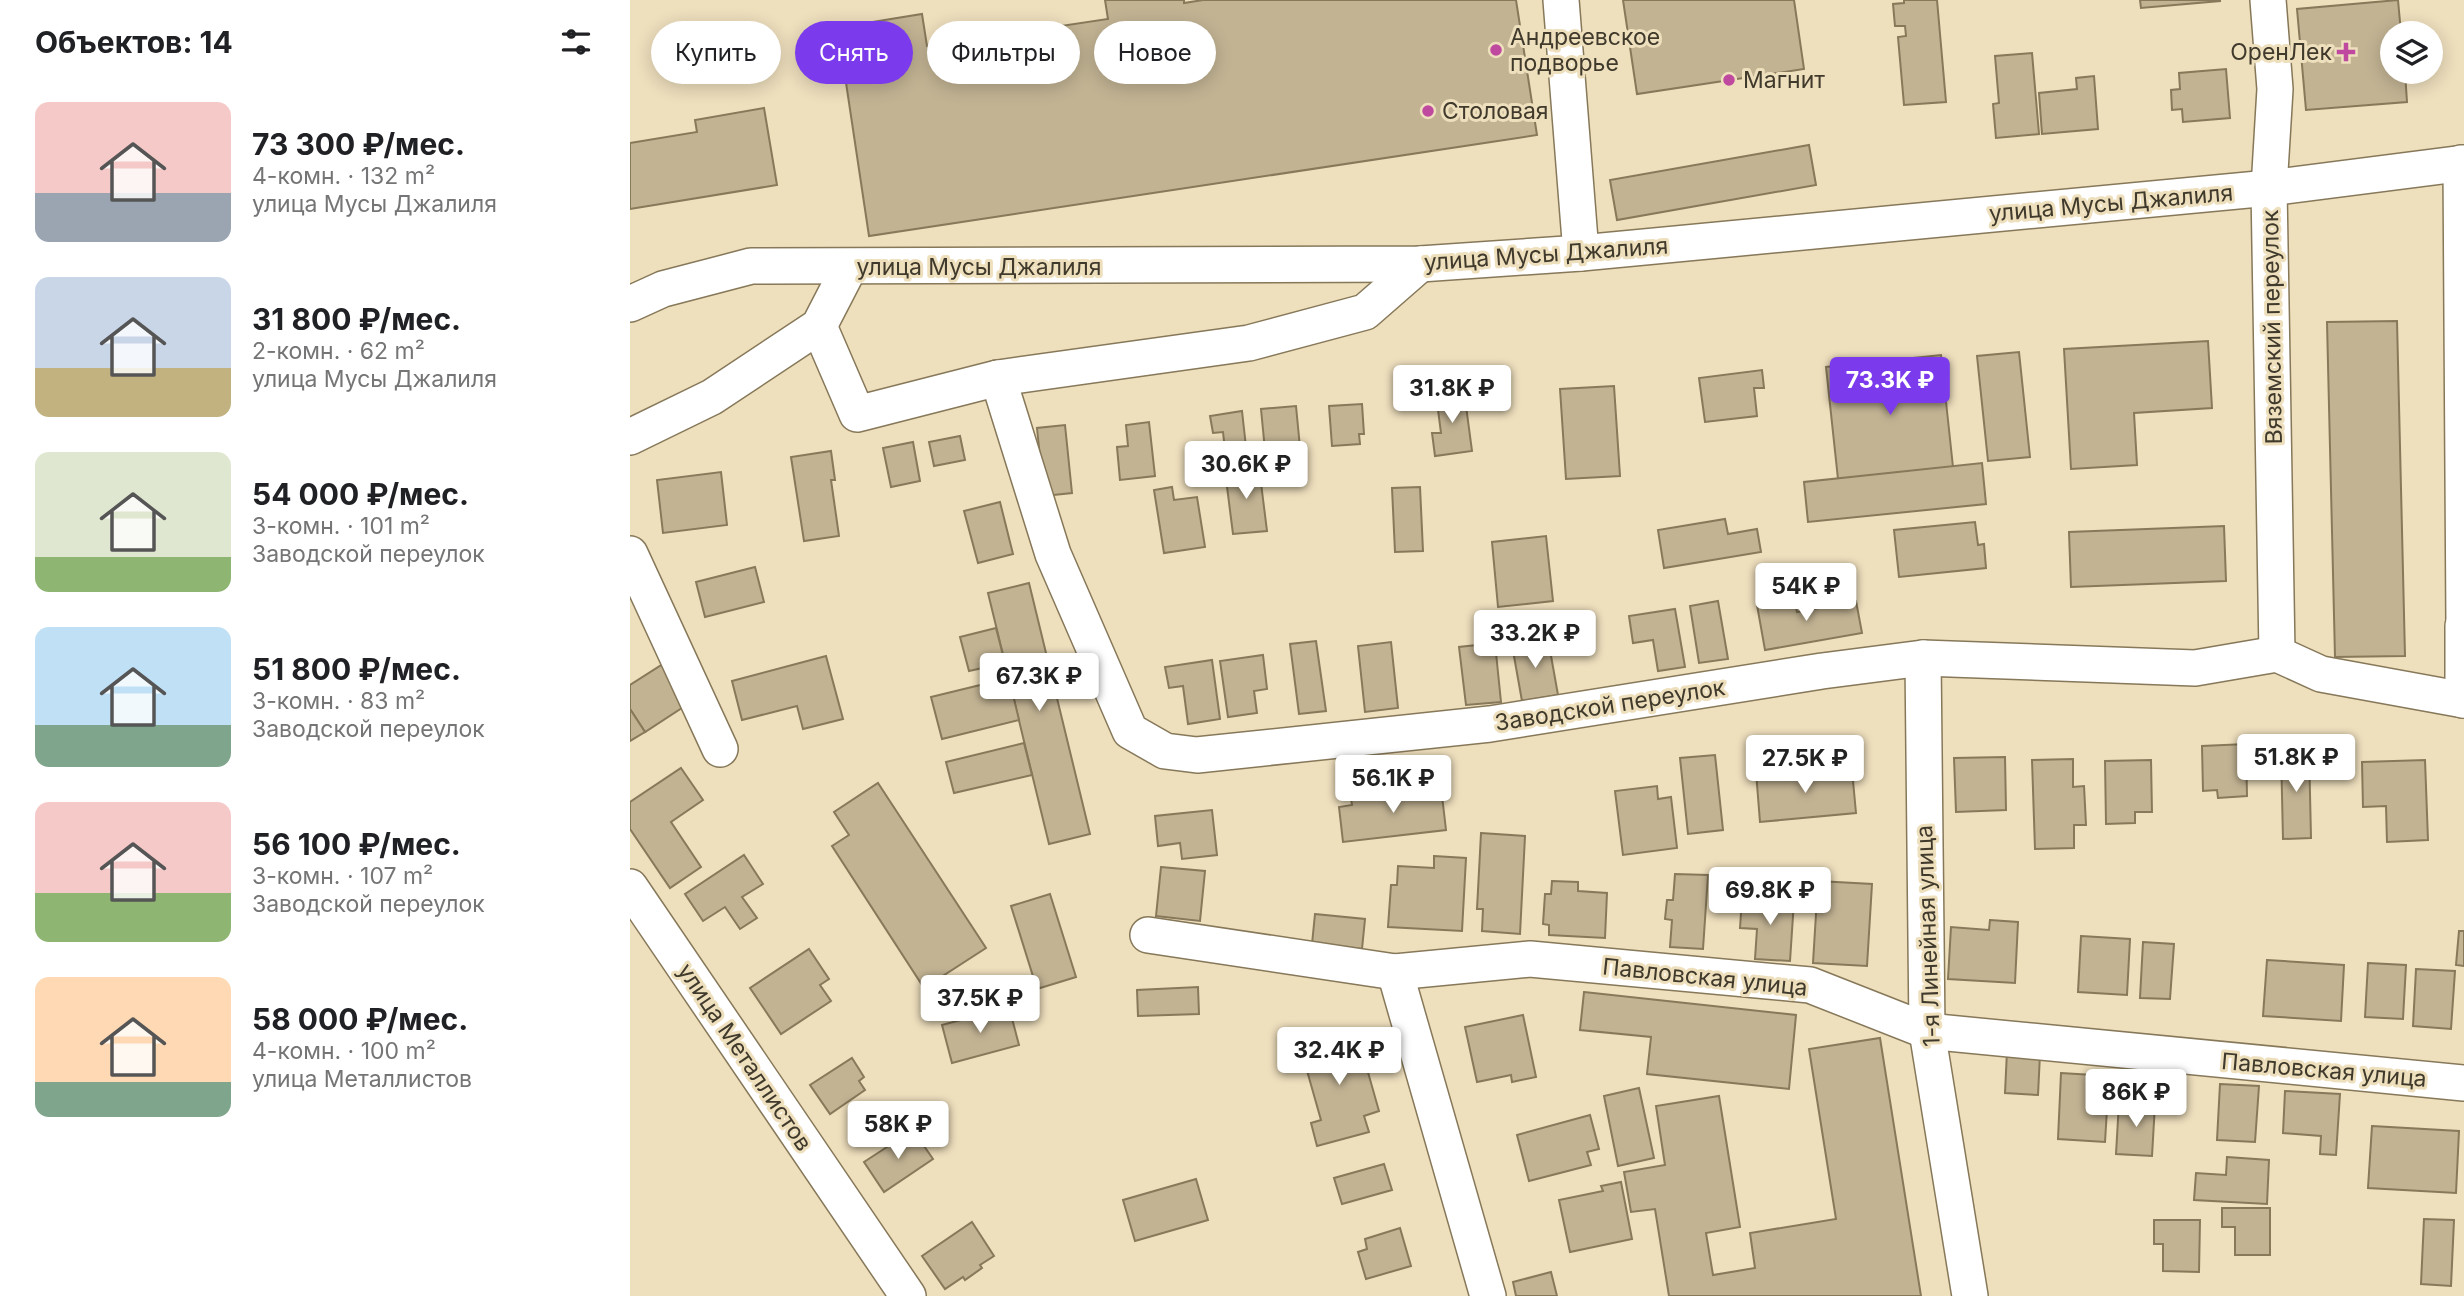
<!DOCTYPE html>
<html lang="ru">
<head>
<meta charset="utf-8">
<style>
	:root { --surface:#fff; --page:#f2f2f2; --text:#202124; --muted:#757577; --accent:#7c3aed }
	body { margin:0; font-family:Inter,sans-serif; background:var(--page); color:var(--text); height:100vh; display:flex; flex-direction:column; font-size:26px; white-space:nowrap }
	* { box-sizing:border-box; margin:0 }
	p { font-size:23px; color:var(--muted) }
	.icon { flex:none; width:38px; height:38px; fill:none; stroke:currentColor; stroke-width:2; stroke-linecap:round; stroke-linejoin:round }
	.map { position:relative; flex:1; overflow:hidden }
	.drawer { display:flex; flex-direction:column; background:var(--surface); width:630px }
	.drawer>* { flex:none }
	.top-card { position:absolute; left:21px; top:21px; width:665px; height:63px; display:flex; gap:14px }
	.fabs { position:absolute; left:1750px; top:21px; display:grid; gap:14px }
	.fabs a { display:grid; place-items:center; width:63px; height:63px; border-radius:50%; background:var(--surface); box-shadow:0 4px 18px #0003; font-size:35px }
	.price { position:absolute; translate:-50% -60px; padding:0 16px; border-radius:7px; background:#fff; color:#222; font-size:23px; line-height:46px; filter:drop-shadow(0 2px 4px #0008) }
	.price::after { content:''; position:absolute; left:50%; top:42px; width:21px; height:16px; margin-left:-10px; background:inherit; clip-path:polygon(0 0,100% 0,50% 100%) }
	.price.selected { background:var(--accent); color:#fff }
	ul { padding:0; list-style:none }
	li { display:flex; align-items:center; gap:21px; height:175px; padding:0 35px }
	li span { display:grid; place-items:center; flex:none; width:196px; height:140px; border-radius:14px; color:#555 }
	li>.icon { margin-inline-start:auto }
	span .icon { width:84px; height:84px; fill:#fffc; stroke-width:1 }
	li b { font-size:30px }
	h2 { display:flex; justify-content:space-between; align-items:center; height:84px; padding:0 35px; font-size:30px }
	.chip { padding:0 24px; border-radius:32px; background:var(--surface); box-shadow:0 4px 18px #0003; font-size:24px; line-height:63px }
	.chip.selected { background:var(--accent); color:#fff }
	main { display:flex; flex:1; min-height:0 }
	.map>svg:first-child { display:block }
	.building { fill:#c2b393; stroke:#87795a; stroke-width:2 }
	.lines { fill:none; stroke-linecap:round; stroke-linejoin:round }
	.minor-casing { stroke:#867859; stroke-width:38 }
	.minor { stroke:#fff; stroke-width:35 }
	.poi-dot { fill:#bf499f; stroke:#eedfbd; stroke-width:2.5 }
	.labels { text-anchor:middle; stroke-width:6; stroke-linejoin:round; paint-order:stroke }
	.poi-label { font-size:23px; fill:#403a2c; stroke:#eedfbd; text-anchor:start }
	.street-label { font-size:23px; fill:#403a2c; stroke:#eedfbd }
</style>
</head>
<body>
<main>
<section class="drawer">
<h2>Объектов: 14<svg class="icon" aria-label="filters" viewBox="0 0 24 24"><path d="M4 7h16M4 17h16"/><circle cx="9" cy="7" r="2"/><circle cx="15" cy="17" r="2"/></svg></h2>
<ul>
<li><span style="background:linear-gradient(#f6c9c9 65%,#9aa5b1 0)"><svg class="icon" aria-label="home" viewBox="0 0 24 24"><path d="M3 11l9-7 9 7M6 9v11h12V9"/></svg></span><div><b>73 300 ₽/мес.</b><p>4-комн. · 132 m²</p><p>улица Мусы Джалиля</p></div></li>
<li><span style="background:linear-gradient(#c9d6e8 65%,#c2b280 0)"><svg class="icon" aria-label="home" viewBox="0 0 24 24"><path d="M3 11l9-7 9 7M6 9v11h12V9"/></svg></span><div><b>31 800 ₽/мес.</b><p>2-комн. · 62 m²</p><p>улица Мусы Джалиля</p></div></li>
<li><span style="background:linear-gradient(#dfe7d0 75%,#8fb573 0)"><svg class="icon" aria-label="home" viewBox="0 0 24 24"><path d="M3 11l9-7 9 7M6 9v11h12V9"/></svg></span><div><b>54 000 ₽/мес.</b><p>3-комн. · 101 m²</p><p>Заводской переулок</p></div></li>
<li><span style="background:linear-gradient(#bfe0f5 70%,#7fa58c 0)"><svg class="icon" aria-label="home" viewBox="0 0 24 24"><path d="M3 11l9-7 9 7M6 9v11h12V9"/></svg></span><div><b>51 800 ₽/мес.</b><p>3-комн. · 83 m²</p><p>Заводской переулок</p></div></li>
<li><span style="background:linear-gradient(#f6c9c9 65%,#8fb573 0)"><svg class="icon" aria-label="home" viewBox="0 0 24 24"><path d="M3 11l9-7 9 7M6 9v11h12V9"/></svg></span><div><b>56 100 ₽/мес.</b><p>3-комн. · 107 m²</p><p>Заводской переулок</p></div></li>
<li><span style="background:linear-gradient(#ffd9b3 75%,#7fa58c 0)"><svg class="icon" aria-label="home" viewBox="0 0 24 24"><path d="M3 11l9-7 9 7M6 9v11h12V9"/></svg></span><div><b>58 000 ₽/мес.</b><p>4-комн. · 100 m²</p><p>улица Металлистов</p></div></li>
</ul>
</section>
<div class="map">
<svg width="1834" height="1296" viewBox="0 0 1834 1296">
	<rect width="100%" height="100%" fill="#eedfbd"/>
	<g class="building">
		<polygon points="475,0 554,0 554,3 573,0 886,0 907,135 239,236 212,56 247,51 242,22 292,14 297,46 478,19"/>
		<polygon points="993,0 1164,0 1174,69 1007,94"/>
		<polygon points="1274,0 1307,0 1316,102 1274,105 1268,37 1276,36 1275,26 1265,26 1263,4 1274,3"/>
		<polygon points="1510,0 1590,0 1590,1 1511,8"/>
		<polygon points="1768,0 1771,33 1762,33 1762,72 1775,72 1777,102 1676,110 1667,9"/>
		<polygon points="1402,53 1409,134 1366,138 1363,104 1369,103 1365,56"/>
		<polygon points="1596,69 1600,118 1553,122 1552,109 1542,110 1541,90 1550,89 1549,73"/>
		<polygon points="1464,76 1468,129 1412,134 1409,93 1447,89 1446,78"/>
		<polygon points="134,108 147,185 0,209 0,143 67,132 65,120"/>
		<polygon points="1179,145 1186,185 987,220 980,180"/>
		<polygon points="1767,321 1775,656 1705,657 1697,322"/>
		<polygon points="1578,341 1582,408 1504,413 1507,465 1441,469 1434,349"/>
		<polygon points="1389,352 1400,457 1358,461 1347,356"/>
		<polygon points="1311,355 1323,467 1208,479 1196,367"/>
		<polygon points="1132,370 1134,388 1124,388 1127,416 1075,422 1069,378"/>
		<polygon points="984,386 990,476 936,479 930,389"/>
		<polygon points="834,391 842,451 805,456 802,433 811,433 806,394"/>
		<polygon points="732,404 734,434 729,434 730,444 702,446 699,406"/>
		<polygon points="666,406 671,458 636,461 631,409"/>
		<polygon points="612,411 616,447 595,450 593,432 583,433 580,416"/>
		<polygon points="519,422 525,476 490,480 487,447 498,446 496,425"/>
		<polygon points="435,425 442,493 414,496 407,428"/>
		<polygon points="330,436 335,460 304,466 299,442"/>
		<polygon points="283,442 290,481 261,487 253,448"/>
		<polygon points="201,451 205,480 201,480 209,536 174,541 161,457"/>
		<polygon points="1352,463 1356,504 1178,522 1174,482"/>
		<polygon points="629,467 637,531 603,534 595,471"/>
		<polygon points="91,472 97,525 33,533 27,480"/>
		<polygon points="542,487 544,500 567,497 575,547 534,553 524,490"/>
		<polygon points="790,487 793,551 765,552 762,488"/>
		<polygon points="370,502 383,554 348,563 334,511"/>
		<polygon points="1095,519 1098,534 1127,529 1131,552 1034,568 1028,530"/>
		<polygon points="1345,522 1348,545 1354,544 1356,568 1269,577 1264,530"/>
		<polygon points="1594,526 1596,581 1441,587 1439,532"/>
		<polygon points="916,536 923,601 868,607 862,542"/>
		<polygon points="125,567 134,602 75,617 66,582"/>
		<polygon points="399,583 460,834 419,844 358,593"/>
		<polygon points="1164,598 1167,612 1226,601 1232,633 1135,650 1127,605"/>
		<polygon points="1088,601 1098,659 1069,663 1060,606"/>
		<polygon points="1045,609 1055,667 1028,671 1023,640 1003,643 999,616"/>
		<polygon points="366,628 375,663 339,671 330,637"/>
		<polygon points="918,639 928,695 892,701 882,645"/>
		<polygon points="686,641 696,711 669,714 660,644"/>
		<polygon points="761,642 768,708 735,712 728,646"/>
		<polygon points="865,643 871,702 836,705 829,647"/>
		<polygon points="633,655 637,689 624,691 627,713 598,717 590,661"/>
		<polygon points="196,656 213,719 173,729 167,706 112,720 102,681"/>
		<polygon points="582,660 590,719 558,724 553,686 539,688 535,667"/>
		<polygon points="33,664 58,704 15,732 0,709 0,685"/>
		<polygon points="379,678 389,720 312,739 301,697"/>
		<polygon points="0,709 15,732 0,741"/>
		<polygon points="394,743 402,775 324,793 316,762"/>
		<polygon points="1616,744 1617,796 1588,798 1587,790 1573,791 1572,746"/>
		<polygon points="1679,750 1681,838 1653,839 1651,751"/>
		<polygon points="1085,755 1093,830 1058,834 1050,758"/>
		<polygon points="1375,757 1376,810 1326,812 1324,758"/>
		<polygon points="1443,759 1443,787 1454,786 1456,825 1444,825 1444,848 1405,849 1402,760"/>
		<polygon points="1521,760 1522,812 1505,812 1505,823 1476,824 1475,761"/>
		<polygon points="1795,760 1798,840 1757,842 1756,806 1733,807 1732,762"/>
		<polygon points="51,768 73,800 41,822 71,867 40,888 0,829 0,802"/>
		<polygon points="1155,770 1155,775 1222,770 1226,813 1130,822 1126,772"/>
		<polygon points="248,783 356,948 294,988 202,846 219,835 204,812"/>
		<polygon points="1027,786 1028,799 1041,797 1047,848 993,855 985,791"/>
		<polygon points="811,787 816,830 713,842 709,807 722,805 721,798"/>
		<polygon points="582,810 587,855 552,859 550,843 528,846 525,816"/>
		<polygon points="851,833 895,836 890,934 852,931 853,909 847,909"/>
		<polygon points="114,855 133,884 112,897 127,918 110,929 95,907 73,921 55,894"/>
		<polygon points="804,856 836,858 832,931 758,927 761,885 767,885 768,866 804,868"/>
		<polygon points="531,867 575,871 570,921 526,916"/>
		<polygon points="1045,874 1078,875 1073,949 1040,947 1042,920 1035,919 1037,900 1043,900"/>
		<polygon points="922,881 948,882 948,891 977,893 975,938 919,935 919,925 913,924 915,894 921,894"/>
		<polygon points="1188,881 1242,884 1237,966 1183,963"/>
		<polygon points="420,894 446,977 407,989 381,906"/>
		<polygon points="1112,898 1164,901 1160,961 1125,959 1127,929 1110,928"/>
		<polygon points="685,914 735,919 732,949 682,944"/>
		<polygon points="1360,920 1388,922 1385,983 1318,979 1321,927 1359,930"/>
		<polygon points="1829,931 1834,931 1834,966 1826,965"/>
		<polygon points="1451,936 1500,939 1497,995 1448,992"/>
		<polygon points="1513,942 1544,944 1540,999 1510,998"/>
		<polygon points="179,949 199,979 190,985 201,1001 151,1034 120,988"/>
		<polygon points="1637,960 1714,965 1711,1021 1633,1016"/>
		<polygon points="1738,963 1776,965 1773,1019 1735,1017"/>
		<polygon points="1786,969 1825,971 1821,1029 1783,1026"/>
		<polygon points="568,987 569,1014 508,1016 507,990"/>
		<polygon points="954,992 1166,1015 1159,1089 1017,1074 1021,1037 950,1030"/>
		<polygon points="379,1007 389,1045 322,1063 312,1025"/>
		<polygon points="893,1015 906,1077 882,1082 881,1075 847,1082 835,1027"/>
		<polygon points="726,1030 749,1111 734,1116 739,1132 687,1146 681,1123 691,1120 670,1046"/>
		<polygon points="1250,1038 1291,1296 1039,1296 1025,1209 1001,1212 994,1172 1035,1165 1026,1106 1089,1096 1110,1227 1076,1233 1083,1275 1125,1268 1120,1233 1206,1219 1179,1049"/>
		<polygon points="1377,1051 1410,1054 1408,1095 1375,1093"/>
		<polygon points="222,1058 234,1077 229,1081 235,1090 200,1114 180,1085"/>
		<polygon points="1431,1073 1479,1076 1475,1142 1428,1139"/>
		<polygon points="1590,1084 1629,1086 1625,1142 1587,1140"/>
		<polygon points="1009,1088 1024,1158 988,1166 974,1096"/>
		<polygon points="1655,1091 1710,1094 1706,1155 1690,1154 1691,1136 1653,1133"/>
		<polygon points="1489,1102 1525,1104 1522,1156 1486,1154"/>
		<polygon points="960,1115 969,1149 957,1152 961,1165 899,1181 887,1135"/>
		<polygon points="1742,1126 1829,1131 1826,1193 1738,1188"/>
		<polygon points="283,1130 303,1159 254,1192 234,1162"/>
		<polygon points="1597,1157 1639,1160 1637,1204 1564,1200 1566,1173 1596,1175"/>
		<polygon points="754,1164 762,1190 712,1204 704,1178"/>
		<polygon points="566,1179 578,1220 505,1241 493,1200"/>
		<polygon points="991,1182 1002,1239 940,1252 929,1200 973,1191 971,1186"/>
		<polygon points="1592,1208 1640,1208 1640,1255 1605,1255 1605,1227 1592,1227"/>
		<polygon points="1794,1219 1824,1220 1821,1286 1791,1284"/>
		<polygon points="1524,1220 1570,1220 1569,1272 1533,1271 1533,1244 1524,1244"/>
		<polygon points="342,1222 364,1256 350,1265 352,1268 335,1280 333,1277 315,1289 292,1256"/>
		<polygon points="770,1228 781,1266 736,1279 728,1252 737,1249 735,1239"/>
		<polygon points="921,1272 927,1296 886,1296 883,1282"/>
	</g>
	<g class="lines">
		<g class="minor-casing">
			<g id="minor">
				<polyline points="931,0 951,253"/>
				<polyline points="1638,0 1645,89 1639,188 1647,654"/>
				<polyline points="1831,163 1834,626"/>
				<polyline points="0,304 33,289 121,266 790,264 951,253 1639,188 1834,163"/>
				<polyline points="189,326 227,414 368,378 619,343 735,312 790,264"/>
				<polyline points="368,378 423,554 500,731 535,751 567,755 860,724 1192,671 1293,658 1565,668 1647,654 1691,674 1834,700"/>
				<polyline points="0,437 82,397 189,326 219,268"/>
				<polyline points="0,554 90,749"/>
				<polyline points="1833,626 1833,700"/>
				<polyline points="1293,658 1297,1031 1340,1296"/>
				<polyline points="0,887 278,1296"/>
				<polyline points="518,935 765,972 900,959 1180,985 1297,1031 1834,1083"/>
				<polyline points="765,972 858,1296"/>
			</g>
		</g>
		<use href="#minor" class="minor"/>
	</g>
	<g class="poi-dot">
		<circle cx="866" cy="50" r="7"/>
		<path d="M1712.5 41.5h7v7h7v7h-7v7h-7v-7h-7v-7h7z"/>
		<circle cx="1099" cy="80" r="7"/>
		<circle cx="798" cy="111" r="7"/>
	</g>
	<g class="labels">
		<g class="poi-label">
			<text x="880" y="45">Андреевское<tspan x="880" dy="26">подворье</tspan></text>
			<text x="1702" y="60" text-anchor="end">ОренЛек</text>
			<text x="1113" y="88">Магнит</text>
			<text x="812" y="119">Столовая</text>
		</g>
		<g class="street-label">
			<text transform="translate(1481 203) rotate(-5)" y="8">улица Мусы Джалиля</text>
			<text transform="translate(916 254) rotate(-4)" y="8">улица Мусы Джалиля</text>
			<text x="349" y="275">улица Мусы Джалиля</text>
			<text transform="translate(1642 327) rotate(-91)" y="8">Вяземский переулок</text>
			<text transform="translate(980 705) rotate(-9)" y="8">Заводской переулок</text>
			<text transform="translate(1298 936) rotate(-92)" y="8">1-я Линейная улица</text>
			<text transform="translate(1075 977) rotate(6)" y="8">Павловская улица</text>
			<text transform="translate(115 1057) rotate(56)" y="8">улица Металлистов</text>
			<text transform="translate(1694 1070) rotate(5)" y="8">Павловская улица</text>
		</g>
	</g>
</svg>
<div class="fabs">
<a><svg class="icon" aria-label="layers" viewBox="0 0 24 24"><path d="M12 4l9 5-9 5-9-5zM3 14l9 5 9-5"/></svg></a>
</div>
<b class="price selected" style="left:1260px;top:417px">73.3K ₽</b>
<b class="price" style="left:822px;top:425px">31.8K ₽</b>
<b class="price" style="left:616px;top:501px">30.6K ₽</b>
<b class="price" style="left:1176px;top:623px">54K ₽</b>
<b class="price" style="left:905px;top:670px">33.2K ₽</b>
<b class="price" style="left:409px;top:713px">67.3K ₽</b>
<b class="price" style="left:1666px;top:794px">51.8K ₽</b>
<b class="price" style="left:1175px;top:795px">27.5K ₽</b>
<b class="price" style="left:763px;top:815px">56.1K ₽</b>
<b class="price" style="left:1140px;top:927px">69.8K ₽</b>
<b class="price" style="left:350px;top:1035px">37.5K ₽</b>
<b class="price" style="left:709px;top:1087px">32.4K ₽</b>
<b class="price" style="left:1506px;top:1129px">86K ₽</b>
<b class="price" style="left:268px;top:1161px">58K ₽</b>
<div class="top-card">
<a class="chip">Купить</a>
<a class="chip selected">Снять</a>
<a class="chip">Фильтры</a>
<a class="chip">Новое</a>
</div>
</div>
</main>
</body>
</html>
